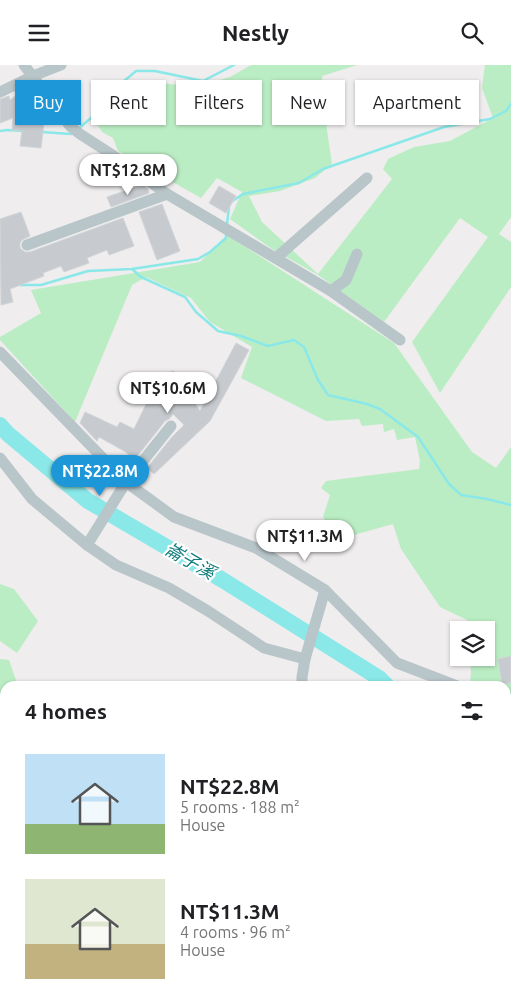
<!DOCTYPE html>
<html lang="en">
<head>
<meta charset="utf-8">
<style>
	:root { --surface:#fff; --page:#f6f6f6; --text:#202124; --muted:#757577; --accent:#1e97d8 }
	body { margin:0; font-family:Ubuntu,"Noto Sans TC",sans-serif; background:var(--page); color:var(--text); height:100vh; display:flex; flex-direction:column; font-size:19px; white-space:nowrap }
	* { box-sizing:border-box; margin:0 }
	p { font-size:16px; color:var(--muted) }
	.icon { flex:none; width:28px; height:28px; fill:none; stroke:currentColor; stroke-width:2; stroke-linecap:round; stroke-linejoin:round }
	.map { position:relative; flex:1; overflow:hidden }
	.drawer { position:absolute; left:0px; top:616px; width:511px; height:321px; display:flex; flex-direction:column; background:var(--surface); border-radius:15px 15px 0 0; box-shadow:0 1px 4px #0004 }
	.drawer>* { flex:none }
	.hud { position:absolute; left:15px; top:15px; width:481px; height:45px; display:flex; gap:10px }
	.buttons { position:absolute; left:450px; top:556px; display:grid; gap:10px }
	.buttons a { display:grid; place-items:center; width:45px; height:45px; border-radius:0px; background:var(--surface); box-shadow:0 1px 4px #0004; font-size:25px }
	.price { position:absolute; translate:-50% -42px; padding:0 11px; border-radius:18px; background:#fff; color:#222; font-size:16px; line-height:32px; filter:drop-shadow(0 1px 2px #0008) }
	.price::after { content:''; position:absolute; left:50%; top:30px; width:15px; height:11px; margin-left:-8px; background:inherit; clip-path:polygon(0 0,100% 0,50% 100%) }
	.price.active { background:var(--accent); color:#fff }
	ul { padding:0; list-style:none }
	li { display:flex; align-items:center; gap:15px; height:125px; padding:0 25px }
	li span { display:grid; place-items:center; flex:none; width:140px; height:100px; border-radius:0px; color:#555 }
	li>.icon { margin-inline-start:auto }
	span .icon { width:60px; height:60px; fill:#fffc; stroke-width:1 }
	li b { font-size:21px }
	h2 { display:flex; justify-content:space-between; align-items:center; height:60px; padding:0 25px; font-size:21px }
	.pill { padding:0 18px; border-radius:0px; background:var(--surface); box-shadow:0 1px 4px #0004; font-size:18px; line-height:45px }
	.pill.active { background:var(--accent); color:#fff }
	header { display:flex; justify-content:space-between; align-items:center; height:65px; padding:0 25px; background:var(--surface); font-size:22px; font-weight:700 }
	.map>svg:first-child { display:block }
	.green { fill:#bbedc4 }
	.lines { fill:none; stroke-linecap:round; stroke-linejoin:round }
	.stream { stroke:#8ae8e8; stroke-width:2.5 }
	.river { stroke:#8ae8e8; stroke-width:16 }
	.building { fill:#c7cbcf; stroke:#d1d5d8 }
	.minor { stroke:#b8c5c9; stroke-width:11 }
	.labels { text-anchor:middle; stroke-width:4.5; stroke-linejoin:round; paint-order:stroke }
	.water-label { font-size:18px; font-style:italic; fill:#107e7d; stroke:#fff }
</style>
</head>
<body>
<header><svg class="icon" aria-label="menu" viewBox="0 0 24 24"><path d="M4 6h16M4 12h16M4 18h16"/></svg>Nestly<svg class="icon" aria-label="search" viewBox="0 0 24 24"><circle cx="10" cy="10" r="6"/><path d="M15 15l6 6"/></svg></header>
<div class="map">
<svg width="511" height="937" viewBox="0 0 511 937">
	<rect width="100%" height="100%" fill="#efeded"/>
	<g class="green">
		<polygon points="251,0 357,0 322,11 327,65 332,99 315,113 280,126 249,131 262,157 318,209 392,114 383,104 388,94 414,82 450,76 493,53 482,23 485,0 511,0 511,152 499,169 511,177 511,222 440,328 412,277 488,172 460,153 384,257 318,210 272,184 230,154 242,127 217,113 201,133 118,86 113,73 102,67 97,59 118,32 143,16 196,22 230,12"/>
		<polygon points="227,170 394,278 472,387 496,403 511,382 511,665 506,656 506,621 472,621 470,619 471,607 470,593 486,592 486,565 468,565 467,555 440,542 401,484 393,459 336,475 323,452 330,430 321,423 326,416 419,404 420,396 415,372 397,375 394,364 384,367 383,359 362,361 359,354 326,356 241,313 252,282 210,257 191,233 146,212 132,220 75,357 0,275 0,272 41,248 31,225 200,197"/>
		<polygon points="0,519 14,524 38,556 17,588 0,576"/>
		<polygon points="0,594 9,595 18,621 5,621 5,689 0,695"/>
		<polygon points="0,716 4,721 5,720 5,817 3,819 0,816"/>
		<polygon points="0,885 5,894 5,932 15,933 16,935 19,933 38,933 42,937 0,937"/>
		<polygon points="227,932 228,934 255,936 265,932 342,933 333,936 333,937 61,937 57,933"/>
	</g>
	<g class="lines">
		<g class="stream">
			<polyline points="78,64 91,53 117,22 136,6 155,6 203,16 234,0"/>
			<polyline points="0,66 7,65 24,66"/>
			<polyline points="42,67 71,69 73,67"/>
			<polyline points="231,137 243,129 299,118 323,104 444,62 490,54 506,46 511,39"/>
			<polyline points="227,159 229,142"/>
			<polyline points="132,204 141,212 185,232 196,247 218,266 241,271 268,281 294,275 304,282 318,315 328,330 367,339 380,344 418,372 449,419 461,430 487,434 511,440"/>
			<polyline points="20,220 41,220 88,206 132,204 198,194 210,187 226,173 226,167"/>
			<polyline points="506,709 511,708"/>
			<polyline points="506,917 511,917"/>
		</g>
		<g class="river">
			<polyline points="0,360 8,369 88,436 221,514 379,613 387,621"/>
			<polyline points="491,932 492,937"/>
		</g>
	</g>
	<g class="building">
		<polygon points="29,21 46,43 29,56 44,58 41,83 20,81 22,66 12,65 13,53 0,58 0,34 9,31 10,35"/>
		<polygon points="142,120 148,124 149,128 111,142 107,132"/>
		<polygon points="219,121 236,131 226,148 209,138"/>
		<polygon points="162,139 180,186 157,195 139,147"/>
		<polygon points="21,147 30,171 22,175 20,178 20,183 25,187 30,187 123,153 134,181 109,190 107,185 87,193 89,198 64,207 61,201 43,208 44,211 10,224 13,237 1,240 0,154"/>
		<polygon points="236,278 249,285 210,356 154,409 147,403 172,372 184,360 173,349 169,354 165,356 135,394 124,386 99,372 97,376 80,358 85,347 117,362 120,357 134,364 155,321 161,313 173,306 200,346"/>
		<polygon points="511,591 511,618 502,619 498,594"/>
	</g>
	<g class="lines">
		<g class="minor">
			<polyline points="24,0 70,61 80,69 111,89 167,129 331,226 400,275"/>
			<polyline points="0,27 33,11 61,0"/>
			<polyline points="27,180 167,129"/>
			<polyline points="276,193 367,113"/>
			<polyline points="331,226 346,215 357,189"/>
			<polyline points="0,287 126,417 174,452 256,483 325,525 397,598 457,621"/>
			<polyline points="0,393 32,434 87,480 126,417 171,361"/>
			<polyline points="87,480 116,500 169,523 208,546 264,583 305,594"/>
			<polyline points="302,621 302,612 305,594 325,525"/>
			<polyline points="506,668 511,679"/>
			<polyline points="506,723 511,723"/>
			<polyline points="468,932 469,937"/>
		</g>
	</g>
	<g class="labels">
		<g class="water-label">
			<text transform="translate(190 496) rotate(30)" y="6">崙子溪</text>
		</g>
	</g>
</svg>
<div class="buttons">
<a><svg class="icon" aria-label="layers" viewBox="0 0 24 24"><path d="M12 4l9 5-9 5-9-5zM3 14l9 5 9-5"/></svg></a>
</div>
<b class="price" style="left:128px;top:131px">NT$12.8M</b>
<b class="price" style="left:168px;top:349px">NT$10.6M</b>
<b class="price active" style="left:100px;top:432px">NT$22.8M</b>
<b class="price" style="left:305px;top:497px">NT$11.3M</b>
<div class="hud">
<a class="pill active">Buy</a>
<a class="pill">Rent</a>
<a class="pill">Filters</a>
<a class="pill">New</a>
<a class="pill">Apartment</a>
</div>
<section class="drawer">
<h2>4 homes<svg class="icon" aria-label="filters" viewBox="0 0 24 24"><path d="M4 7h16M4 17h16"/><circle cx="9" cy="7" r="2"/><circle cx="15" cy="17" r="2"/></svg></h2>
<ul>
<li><span style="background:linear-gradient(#bfe0f5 70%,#8fb573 0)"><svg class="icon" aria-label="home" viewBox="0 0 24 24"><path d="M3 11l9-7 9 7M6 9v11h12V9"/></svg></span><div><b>NT$22.8M</b><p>5 rooms · 188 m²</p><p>House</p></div></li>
<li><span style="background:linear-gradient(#dfe7d0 65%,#c2b280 0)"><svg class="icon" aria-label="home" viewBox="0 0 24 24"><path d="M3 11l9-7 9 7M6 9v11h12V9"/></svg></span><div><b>NT$11.3M</b><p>4 rooms · 96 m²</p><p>House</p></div></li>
</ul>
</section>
</div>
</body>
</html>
